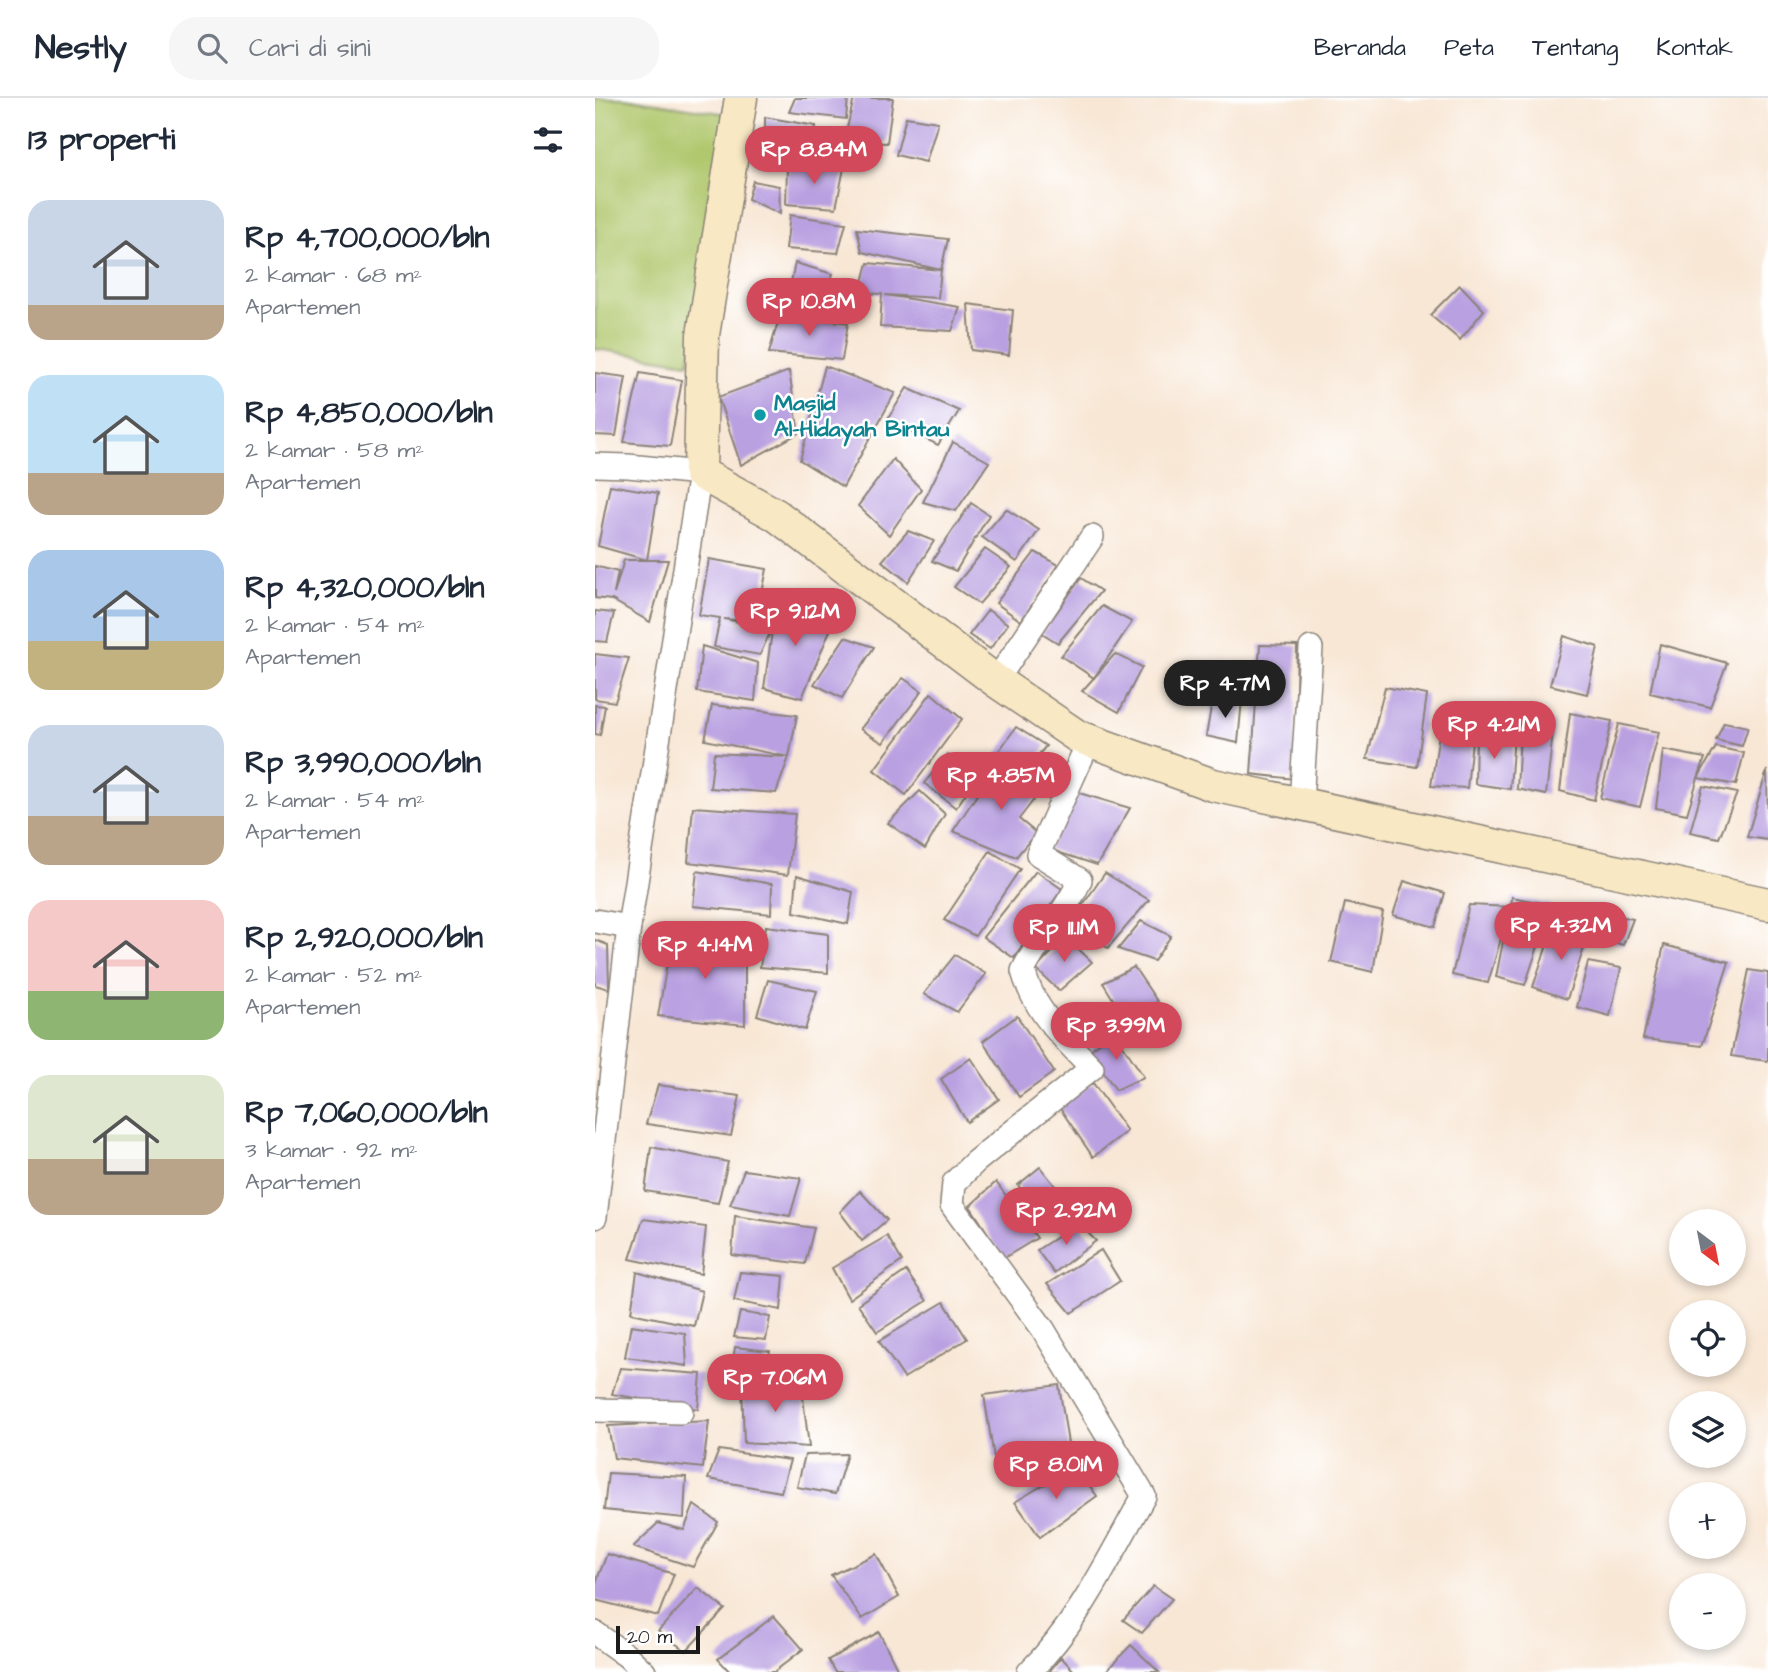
<!DOCTYPE html>
<html lang="id">
<head>
<meta charset="utf-8">
<style>
	:root { --surface:#fff; --page:#f6f6f7; --text:#1f2937; --muted:#747a83; --line:#e0e1e3; --accent:#d1495b }
	body { margin:0; font-family:"Architects Daughter",sans-serif; background:var(--page); color:var(--text); height:100vh; display:flex; flex-direction:column; font-size:26px; white-space:nowrap }
	* { box-sizing:border-box; margin:0 }
	p { font-size:23px; color:var(--muted) }
	.icon { flex:none; width:38px; height:38px; fill:none; stroke:currentColor; stroke-width:2; stroke-linecap:round; stroke-linejoin:round }
	.map { position:relative; flex:1; overflow:hidden }
	.drawer { display:flex; flex-direction:column; background:var(--surface); width:595px }
	.drawer>* { flex:none }
	.needle { width:46px; rotate:148deg }
	.buttons { position:absolute; left:1074px; top:1111px; display:grid; gap:14px }
	.buttons a { display:grid; place-items:center; width:77px; height:77px; border-radius:50%; background:var(--surface); box-shadow:0 4px 10px #0003; font-size:35px }
	.scale { position:absolute; left:21px; bottom:18px; width:84px; box-sizing:border-box; padding-left:7px; border:4px solid #1c1c1c; border-top:0; font-size:19px; line-height:24px; white-space:nowrap; color:#1c1c1c; -webkit-text-stroke:5px #fff; paint-order:stroke }
	.price { position:absolute; translate:-50% -60px; padding:0 16px; border-radius:24px; background:var(--accent); color:#fff; font-size:23px; line-height:46px; filter:drop-shadow(0 2px 4px #0008) }
	.price::after { content:''; position:absolute; left:50%; top:42px; width:21px; height:16px; margin-left:-10px; background:inherit; clip-path:polygon(0 0,100% 0,50% 100%) }
	.price.current { background:#222; color:#fff }
	ul { padding:0; list-style:none }
	li { display:flex; align-items:center; gap:21px; height:175px; padding:0 28px }
	li span { display:grid; place-items:center; flex:none; width:196px; height:140px; border-radius:21px; color:#555 }
	li>.icon { margin-inline-start:auto }
	span .icon { width:84px; height:84px; fill:#fffc; stroke-width:1 }
	li b { font-size:30px }
	h2 { display:flex; justify-content:space-between; align-items:center; height:84px; padding:0 28px; font-size:30px }
	header { display:flex; align-items:center; gap:42px; box-sizing:border-box; height:98px; padding:0 35px; background:var(--surface); border-bottom:2px solid var(--line) }
	header strong { font-size:33px }
	nav { display:flex; gap:38px; margin-inline-start:auto; font-size:24px }
	.search { width:490px; height:63px; background:var(--page); display:flex; align-items:center; gap:18px; box-sizing:border-box; padding:0 24px; border-radius:28px; color:var(--muted); font-size:26px }
	main { display:flex; flex:1; min-height:0 }
	.map>svg:first-child { display:block }
	.pitch { fill:#afc66a; stroke:#667143; stroke-width:2 }
	.building { fill:#b9a0e1 }
	.lines { fill:none; stroke-linecap:round; stroke-linejoin:round }
	.street-casing { stroke:#8a8278; stroke-width:26 }
	.secondary-casing { stroke:#8a8278; stroke-width:35 }
	.street { stroke:#fff; stroke-width:23 }
	.secondary { stroke:#f8e8c3; stroke-width:32 }
	.culture-dot { fill:#0f9aa8; stroke:#fff; stroke-width:2.5 }
	.labels { text-anchor:middle; stroke-width:5; stroke-linejoin:round; paint-order:stroke }
	.culture-label { font-size:23px; font-weight:bold; fill:#0d838f; stroke:#fff; text-anchor:start }
</style>
</head>
<body>
<header>
<strong>Nestly</strong>
<div class="search"><svg class="icon" aria-label="search" viewBox="0 0 24 24"><circle cx="10" cy="10" r="6"/><path d="M15 15l6 6"/></svg>Cari di sini</div>
<nav><a>Beranda</a><a>Peta</a><a>Tentang</a><a>Kontak</a></nav>
</header>
<main>
<section class="drawer">
<h2>13 properti<svg class="icon" aria-label="filters" viewBox="0 0 24 24"><path d="M4 7h16M4 17h16"/><circle cx="9" cy="7" r="2"/><circle cx="15" cy="17" r="2"/></svg></h2>
<ul>
<li><span style="background:linear-gradient(#c9d6e8 75%,#b9a48a 0)"><svg class="icon" aria-label="home" viewBox="0 0 24 24"><path d="M3 11l9-7 9 7M6 9v11h12V9"/></svg></span><div><b>Rp 4,700,000/bln</b><p>2 kamar · 68 m²</p><p>Apartemen</p></div></li>
<li><span style="background:linear-gradient(#bfe0f5 70%,#b9a48a 0)"><svg class="icon" aria-label="home" viewBox="0 0 24 24"><path d="M3 11l9-7 9 7M6 9v11h12V9"/></svg></span><div><b>Rp 4,850,000/bln</b><p>2 kamar · 58 m²</p><p>Apartemen</p></div></li>
<li><span style="background:linear-gradient(#a9c7e8 65%,#c2b280 0)"><svg class="icon" aria-label="home" viewBox="0 0 24 24"><path d="M3 11l9-7 9 7M6 9v11h12V9"/></svg></span><div><b>Rp 4,320,000/bln</b><p>2 kamar · 54 m²</p><p>Apartemen</p></div></li>
<li><span style="background:linear-gradient(#c9d6e8 65%,#b9a48a 0)"><svg class="icon" aria-label="home" viewBox="0 0 24 24"><path d="M3 11l9-7 9 7M6 9v11h12V9"/></svg></span><div><b>Rp 3,990,000/bln</b><p>2 kamar · 54 m²</p><p>Apartemen</p></div></li>
<li><span style="background:linear-gradient(#f6c9c9 65%,#8fb573 0)"><svg class="icon" aria-label="home" viewBox="0 0 24 24"><path d="M3 11l9-7 9 7M6 9v11h12V9"/></svg></span><div><b>Rp 2,920,000/bln</b><p>2 kamar · 52 m²</p><p>Apartemen</p></div></li>
<li><span style="background:linear-gradient(#dfe7d0 60%,#b9a48a 0)"><svg class="icon" aria-label="home" viewBox="0 0 24 24"><path d="M3 11l9-7 9 7M6 9v11h12V9"/></svg></span><div><b>Rp 7,060,000/bln</b><p>3 kamar · 92 m²</p><p>Apartemen</p></div></li>
</ul>
</section>
<div class="map">
<svg width="1173" height="1574" viewBox="0 0 1173 1574">
	<rect width="100%" height="100%" fill="#fff"/>
	<filter id="ink" filterUnits="userSpaceOnUse"><feTurbulence type="fractalNoise" baseFrequency=".0143" numOctaves="2"/><feDisplacementMap in="SourceGraphic" scale="14" xChannelSelector="R" yChannelSelector="G"/><feConvolveMatrix kernelMatrix="1 2 1 2 8 2 1 2 1" color-interpolation-filters="sRGB"/></filter>
	<filter id="wash" filterUnits="userSpaceOnUse"><feTurbulence type="fractalNoise" baseFrequency=".00686" numOctaves="4" result="noise"/><feDisplacementMap in="SourceGraphic" scale="28" xChannelSelector="R" yChannelSelector="G"/><feGaussianBlur stdDeviation="1.57" result="paint"/><feColorMatrix in="noise" values="0 0 0 0 0 0 0 0 0 0 0 0 0 0 0 0 0 1.4 0 .05"/><feComposite in="paint" operator="in"/></filter>
	<g filter="url(#wash)">
		<rect width="100%" height="100%" fill="#f8e7d5"/>
		<polygon class="pitch" points="0,0 29,0 133,16 94,265 0,251"/>
		<g id="blocks">
			<g class="building">
				<polygon points="200,0 253,0 251,21 194,14"/>
				<polygon points="259,0 298,0 292,45 249,43"/>
				<polygon points="170,19 221,28 218,51 170,45"/>
				<polygon points="311,19 343,24 331,64 301,57"/>
				<polygon points="192,69 249,70 241,110 191,106"/>
				<polygon points="158,83 184,88 185,116 153,101"/>
				<polygon points="195,117 251,125 243,155 191,151"/>
				<polygon points="262,131 353,141 346,172 267,154"/>
				<polygon points="200,165 238,176 227,208 192,203"/>
				<polygon points="273,165 346,172 343,200 290,197 365,209 357,233 285,229 287,196 265,195"/>
				<polygon points="865,187 889,212 865,242 835,217"/>
				<polygon points="373,206 418,212 414,257 376,252"/>
				<polygon points="185,217 253,225 247,262 174,255"/>
				<polygon points="230,268 300,295 248,389 205,362"/>
				<polygon points="194,273 204,335 146,367 123,299"/>
				<polygon points="0,275 31,279 21,338 0,337"/>
				<polygon points="45,275 87,282 75,348 29,344"/>
				<polygon points="312,290 364,313 343,347 292,322"/>
				<polygon points="358,344 394,364 361,413 328,404"/>
				<polygon points="298,361 326,391 294,437 263,408"/>
				<polygon points="15,387 63,395 52,462 3,448"/>
				<polygon points="376,405 394,417 361,473 337,463"/>
				<polygon points="411,411 444,432 422,464 387,439"/>
				<polygon points="313,433 339,443 313,484 287,463"/>
				<polygon points="390,451 416,469 384,506 359,489"/>
				<polygon points="440,454 464,467 426,523 401,505"/>
				<polygon points="114,461 172,471 161,524 129,521 177,530 165,557 119,549 125,520 104,517"/>
				<polygon points="29,462 73,462 55,524 17,502 0,500 0,468 23,474 19,496"/>
				<polygon points="486,480 506,493 463,545 447,535"/>
				<polygon points="181,505 241,518 207,600 169,590"/>
				<polygon points="507,508 537,524 499,580 466,558"/>
				<polygon points="393,512 413,526 395,551 374,537"/>
				<polygon points="0,513 19,515 12,544 0,543"/>
				<polygon points="969,538 1003,549 992,596 955,587"/>
				<polygon points="250,539 279,549 247,600 219,586"/>
				<polygon points="1065,546 1132,565 1115,609 1055,595"/>
				<polygon points="665,547 702,548 699,681 656,676"/>
				<polygon points="107,548 163,565 160,603 102,594"/>
				<polygon points="0,556 34,560 20,604 0,601"/>
				<polygon points="520,556 547,569 524,614 487,593"/>
				<polygon points="308,580 327,593 288,645 265,631"/>
				<polygon points="790,589 832,597 822,669 772,661"/>
				<polygon points="336,595 367,621 311,697 279,672"/>
				<polygon points="647,601 643,645 611,638 617,604"/>
				<polygon points="0,607 10,608 5,637 0,636"/>
				<polygon points="117,607 202,617 194,659 110,642"/>
				<polygon points="975,615 1017,623 999,702 965,693"/>
				<polygon points="926,617 959,625 951,697 922,691"/>
				<polygon points="1129,624 1153,629 1147,648 1121,642"/>
				<polygon points="1024,626 1064,634 1045,709 1005,700"/>
				<polygon points="421,629 451,648 432,671 401,657"/>
				<polygon points="844,636 877,642 872,690 836,688"/>
				<polygon points="881,637 919,638 915,691 880,686"/>
				<polygon points="1121,649 1149,655 1141,687 1103,680 1092,716 1061,710 1068,652 1110,660 1103,680"/>
				<polygon points="119,655 194,659 181,695 115,690"/>
				<polygon points="353,657 383,677 361,710 329,685"/>
				<polygon points="403,665 447,691 424,721 441,735 421,759 358,733"/>
				<polygon points="1172,672 1173,742 1152,739"/>
				<polygon points="1108,688 1142,695 1124,740 1095,734"/>
				<polygon points="325,693 350,716 330,751 293,725"/>
				<polygon points="484,695 535,710 502,767 453,751"/>
				<polygon points="98,709 200,716 193,777 93,764"/>
				<polygon points="395,753 425,771 380,838 349,822"/>
				<polygon points="102,773 177,786 176,816 98,808"/>
				<polygon points="441,773 467,791 419,860 388,839"/>
				<polygon points="510,775 554,802 513,850 473,828"/>
				<polygon points="202,777 258,794 253,826 199,814"/>
				<polygon points="809,783 850,795 840,829 798,817"/>
				<polygon points="917,799 957,807 930,887 901,879 914,813 893,885 857,877 874,807 916,809"/>
				<polygon points="750,805 788,814 778,874 736,864"/>
				<polygon points="1020,817 1038,821 1028,847 1011,842"/>
				<polygon points="546,823 576,838 559,863 523,851"/>
				<polygon points="171,828 233,836 233,875 165,869"/>
				<polygon points="958,829 994,835 972,901 938,889"/>
				<polygon points="77,836 150,845 150,927 63,918"/>
				<polygon points="471,839 497,864 464,893 441,871"/>
				<polygon points="0,842 13,847 14,891 0,887"/>
				<polygon points="1069,847 1134,864 1107,948 1048,941"/>
				<polygon points="360,857 391,876 362,914 329,896"/>
				<polygon points="993,864 1026,870 1015,918 982,909"/>
				<polygon points="539,869 570,915 540,936 508,885"/>
				<polygon points="1154,872 1173,875 1173,963 1136,958"/>
				<polygon points="173,882 222,893 210,932 162,917"/>
				<polygon points="422,918 459,974 424,999 388,943"/>
				<polygon points="519,934 549,979 521,992 494,953"/>
				<polygon points="376,960 404,1001 372,1024 346,981"/>
				<polygon points="498,985 532,1033 498,1059 464,1009"/>
				<polygon points="63,987 145,998 136,1038 51,1026"/>
				<polygon points="56,1049 133,1064 123,1105 50,1093"/>
				<polygon points="445,1069 469,1099 443,1117 423,1087"/>
				<polygon points="149,1072 206,1080 195,1118 135,1107"/>
				<polygon points="401,1084 442,1140 409,1160 375,1108"/>
				<polygon points="265,1093 292,1122 267,1143 245,1114"/>
				<polygon points="140,1118 219,1130 210,1166 137,1157"/>
				<polygon points="48,1121 111,1129 106,1176 35,1161"/>
				<polygon points="483,1125 501,1143 459,1175 442,1152"/>
				<polygon points="292,1138 307,1163 254,1201 237,1170"/>
				<polygon points="506,1152 525,1183 476,1215 452,1186"/>
				<polygon points="311,1173 332,1203 282,1234 263,1206"/>
				<polygon points="42,1174 107,1193 99,1228 36,1215"/>
				<polygon points="145,1174 189,1178 186,1212 139,1203"/>
				<polygon points="349,1204 372,1241 309,1280 284,1243"/>
				<polygon points="145,1214 175,1219 171,1242 139,1239"/>
				<polygon points="36,1227 90,1235 92,1268 30,1259"/>
				<polygon points="140,1249 175,1253 169,1276 136,1275"/>
				<polygon points="25,1270 106,1276 103,1311 17,1296"/>
				<polygon points="206,1282 214,1349 149,1345 147,1285"/>
				<polygon points="464,1287 474,1352 399,1360 389,1297"/>
				<polygon points="114,1323 108,1370 19,1360 13,1328"/>
				<polygon points="124,1352 195,1362 186,1394 113,1381"/>
				<polygon points="252,1356 240,1396 202,1389 210,1357"/>
				<polygon points="480,1368 502,1398 445,1439 420,1404"/>
				<polygon points="13,1375 91,1379 89,1420 9,1412"/>
				<polygon points="99,1407 123,1424 98,1469 38,1449 63,1425 89,1432"/>
				<polygon points="12,1456 79,1476 63,1518 0,1502 0,1487"/>
				<polygon points="281,1456 304,1499 267,1521 236,1477"/>
				<polygon points="558,1488 577,1501 547,1535 528,1522"/>
				<polygon points="103,1490 130,1511 91,1553 63,1533"/>
				<polygon points="179,1518 208,1551 179,1574 135,1574 123,1561"/>
				<polygon points="284,1534 304,1574 240,1574 233,1562"/>
				<polygon points="536,1547 564,1574 510,1574"/>
				<polygon points="466,1559 480,1574 454,1574"/>
			</g>
		</g>
	</g>
	<g filter="url(#ink)">
		<use href="#blocks" fill-opacity="0" stroke="#8a8278" stroke-width="2"/>
		<g class="lines">
			<g class="street-casing">
				<g id="street">
					<polyline points="0,367 33,368 105,375 34,829 0,1119"/>
					<polyline points="401,583 497,439"/>
					<polyline points="706,705 716,550"/>
					<polyline points="0,823 34,829"/>
					<polyline points="0,1312 86,1314"/>
					<polyline points="0,1535 32,1558 49,1574"/>
					<path d="M434,1574c50,-49 81,-116 115,-176l-101,-167 -91,-124 2,-22 21,-21 117,-94c-29,-31 -57,-55 -69,-97 16,-33 43,-58 57,-91l-42,-26 51,-113"/>
				</g>
			</g>
			<g class="secondary-casing">
				<polyline id="secondary" points="146,0 108,237 105,375 181,417 401,583 482,638 618,687 1173,806"/>
			</g>
			<use href="#street" class="street"/>
			<use href="#secondary" class="secondary"/>
		</g>
	</g>
	<circle class="culture-dot" cx="165" cy="317" r="7"/>
	<g class="labels">
		<g class="culture-label">
			<text x="179" y="312">Masjid<tspan x="179" dy="26">Al-Hidayah Bintau</tspan></text>
		</g>
	</g>
</svg>
<div class="buttons">
<a><svg class="needle" viewBox="-14 -14 28 28"><path d="M0-13l5 13h-10z" fill="#e53935"/><path d="M0 13l5-13h-10z" fill="#747a83"/></svg></a>
<a><svg class="icon" aria-label="locate" viewBox="0 0 24 24"><circle cx="12" cy="12" r="6"/><path d="M12 2v4M12 18v4M2 12h4M18 12h4"/></svg></a>
<a><svg class="icon" aria-label="layers" viewBox="0 0 24 24"><path d="M12 4l9 5-9 5-9-5zM3 14l9 5 9-5"/></svg></a>
<a>+</a>
<a>−</a>
</div>
<div class="scale">20 m</div>
<b class="price" style="left:219px;top:88px">Rp 8.84M</b>
<b class="price" style="left:214px;top:240px">Rp 10.8M</b>
<b class="price" style="left:200px;top:550px">Rp 9.12M</b>
<b class="price current" style="left:630px;top:622px">Rp 4.7M</b>
<b class="price" style="left:899px;top:663px">Rp 4.21M</b>
<b class="price" style="left:406px;top:714px">Rp 4.85M</b>
<b class="price" style="left:966px;top:864px">Rp 4.32M</b>
<b class="price" style="left:469px;top:866px">Rp 11.1M</b>
<b class="price" style="left:110px;top:883px">Rp 4.14M</b>
<b class="price" style="left:521px;top:964px">Rp 3.99M</b>
<b class="price" style="left:471px;top:1149px">Rp 2.92M</b>
<b class="price" style="left:180px;top:1316px">Rp 7.06M</b>
<b class="price" style="left:461px;top:1403px">Rp 8.01M</b>
</div>
</main>
</body>
</html>
